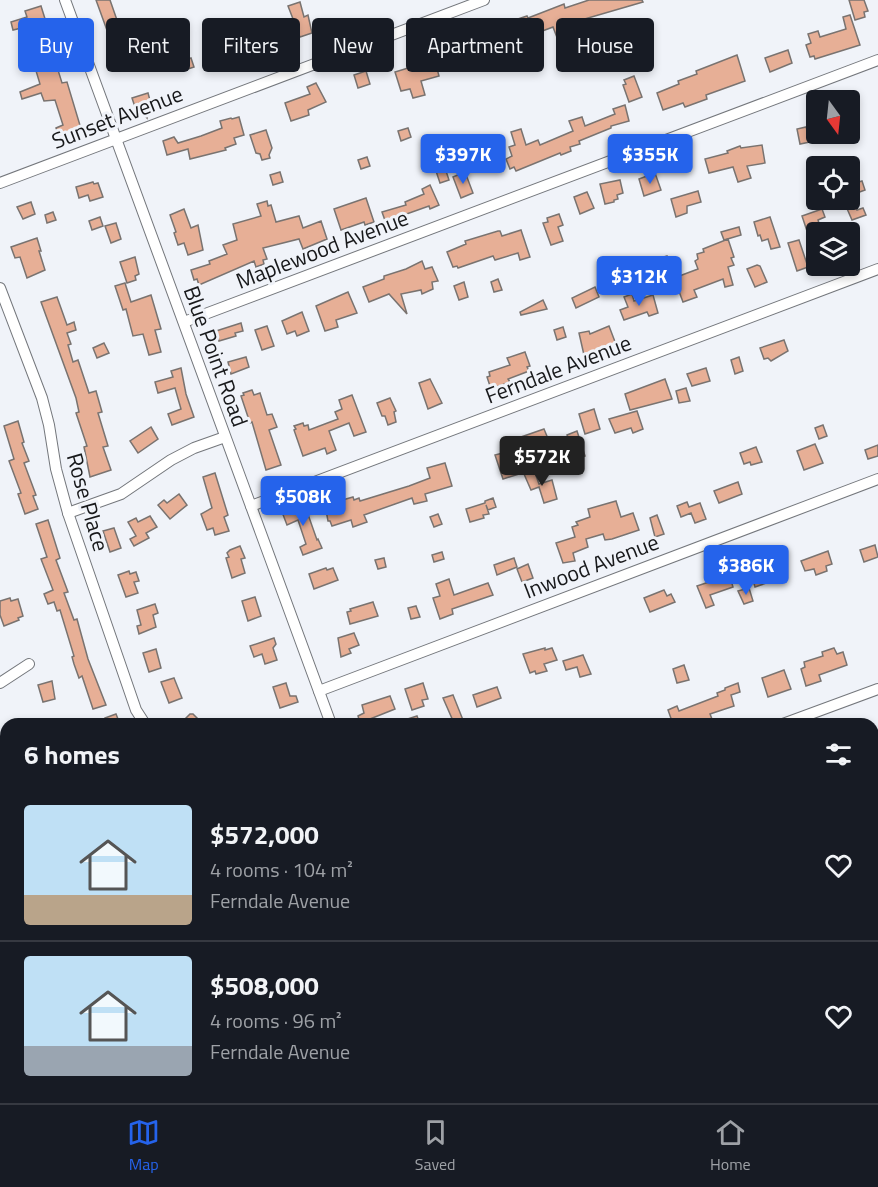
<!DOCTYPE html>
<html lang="en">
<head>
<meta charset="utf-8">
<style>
	:root { --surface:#171b24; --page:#242831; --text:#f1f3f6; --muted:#9ea1a6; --line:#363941; --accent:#2563eb }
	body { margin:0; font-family:"Titillium Web",sans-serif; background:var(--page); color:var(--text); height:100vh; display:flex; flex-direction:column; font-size:22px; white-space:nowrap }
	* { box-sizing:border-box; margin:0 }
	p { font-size:20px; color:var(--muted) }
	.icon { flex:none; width:33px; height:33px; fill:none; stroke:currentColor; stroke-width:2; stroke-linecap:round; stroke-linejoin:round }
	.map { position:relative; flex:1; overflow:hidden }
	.side { position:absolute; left:0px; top:718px; width:879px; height:386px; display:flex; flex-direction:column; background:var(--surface); border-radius:18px 18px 0 0; box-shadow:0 3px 9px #0003 }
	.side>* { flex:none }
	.hud { position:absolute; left:18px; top:18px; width:843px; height:54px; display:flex; gap:12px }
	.needle { width:39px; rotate:165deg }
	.buttons { position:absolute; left:806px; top:90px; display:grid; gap:12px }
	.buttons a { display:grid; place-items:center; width:54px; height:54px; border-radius:6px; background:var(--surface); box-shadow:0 3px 9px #0003; font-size:30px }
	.price { position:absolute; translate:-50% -51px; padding:0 14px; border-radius:6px; background:var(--accent); color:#fff; font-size:20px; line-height:39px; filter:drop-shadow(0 2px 3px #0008) }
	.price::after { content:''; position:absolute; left:50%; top:36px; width:18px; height:14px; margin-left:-9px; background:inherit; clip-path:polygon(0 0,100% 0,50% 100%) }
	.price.on { background:#222; color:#fff }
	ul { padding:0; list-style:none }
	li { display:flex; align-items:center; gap:18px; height:150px; padding:0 24px }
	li+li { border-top:2px solid var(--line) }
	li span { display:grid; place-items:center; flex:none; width:168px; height:120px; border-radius:6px; color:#555 }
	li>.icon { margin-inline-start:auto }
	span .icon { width:72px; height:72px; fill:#fffc; stroke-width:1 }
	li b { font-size:26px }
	h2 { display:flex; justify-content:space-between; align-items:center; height:72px; padding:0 24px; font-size:26px }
	.pill { padding:0 21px; border-radius:6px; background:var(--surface); box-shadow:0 3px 9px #0003; font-size:21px; line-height:54px }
	.pill.on { background:var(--accent); color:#fff }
	.dock { display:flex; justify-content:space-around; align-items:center; height:84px; border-top:2px solid var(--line); background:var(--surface); font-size:16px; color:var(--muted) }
	.dock a { display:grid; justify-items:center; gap:3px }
	.dock .on { color:var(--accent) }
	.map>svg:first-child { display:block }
	.building { fill:#e7af96; stroke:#797370; stroke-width:1.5 }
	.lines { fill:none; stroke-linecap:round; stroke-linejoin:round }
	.minor-casing { stroke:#74777c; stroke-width:12 }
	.minor { stroke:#fff; stroke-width:10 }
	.labels { text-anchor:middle; stroke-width:6; stroke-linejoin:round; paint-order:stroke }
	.street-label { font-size:22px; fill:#17181a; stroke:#f0f3f9 }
</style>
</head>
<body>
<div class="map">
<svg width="878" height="1103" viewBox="0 0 878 1103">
	<rect width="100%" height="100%" fill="#f0f3f9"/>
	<g class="building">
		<polygon points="96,0 110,0 118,23 115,25 117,30 108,33"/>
		<polygon points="589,0 642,0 643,2 564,25 568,37 558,40 553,27 529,36 531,43 524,46 521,39 513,42 508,27 517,24 515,20 527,16 528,18 564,4 565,8"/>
		<polygon points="849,0 864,0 868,11 864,12 865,17 855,20"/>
		<polygon points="300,2 304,17 308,15 312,33 300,37 288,6"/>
		<polygon points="41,6 46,22 13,30 11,22 27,17 25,11"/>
		<polygon points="850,15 860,45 815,59 814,56 810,57 806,45 811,43 808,34 818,31 820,37 846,29 843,17"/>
		<polygon points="236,32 238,38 250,33 254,45 230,51 225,36"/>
		<polygon points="48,38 62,83 67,82 82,132 60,140 56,128 63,125 55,100 44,101 41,93 22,99 20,92 40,84 28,44"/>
		<polygon points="788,50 792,63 770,72 765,58"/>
		<polygon points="455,53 462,66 453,70 447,58"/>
		<polygon points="501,53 505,66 488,71 484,58"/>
		<polygon points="737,55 745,81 706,95 707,99 685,107 683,103 663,110 657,93 679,84 678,81 697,74 696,71"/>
		<polygon points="191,58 194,67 182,71 179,62"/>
		<polygon points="431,61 435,61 439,76 421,81 425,95 413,98 410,89 401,91 395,72"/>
		<polygon points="366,71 370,84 358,88 354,75"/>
		<polygon points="634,76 642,97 629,102 623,85 626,84 624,80"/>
		<polygon points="316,83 326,102 308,110 309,115 291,121 285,103 310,94 307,87"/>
		<polygon points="148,93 152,108 147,109 147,118 141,112 137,113 132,98"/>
		<polygon points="625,105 629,121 611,126 611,128 579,141 580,144 570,147 571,151 561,155 560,153 516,171 514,167 510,169 506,159 512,156 509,147 515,145 511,132 521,129 526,145 538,140 540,145 573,131 569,121 582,117 585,126 615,114 613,109"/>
		<polygon points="239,117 244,135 234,138 236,144 225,148 226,150 190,159 188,149 167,155 163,141 174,137 178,143 201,136 222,128 220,121 231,118 232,119"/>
		<polygon points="806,127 807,130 812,129 815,141 800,144 797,129"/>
		<polygon points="408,128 411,137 401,141 398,131"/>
		<polygon points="266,130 272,148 269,155 270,158 262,160 260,154 256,153 250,135"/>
		<polygon points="762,145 765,163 747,166 751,178 738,182 733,167 709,173 705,159 728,153 727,151 740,146 741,148"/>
		<polygon points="367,157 370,166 361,169 358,160"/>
		<polygon points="445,168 449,180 440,183 436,171"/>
		<polygon points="280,172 283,182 273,185 270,175"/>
		<polygon points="465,172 473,193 461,198 453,177"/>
		<polygon points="655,173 661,190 644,196 639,179"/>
		<polygon points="620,180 623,193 617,195 618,199 614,200 614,202 605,204 600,184"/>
		<polygon points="862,181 865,190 849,196 849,185"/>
		<polygon points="93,182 94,184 98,183 103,197 90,201 88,195 79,198 76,187"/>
		<polygon points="430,185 439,205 430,209 429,206 398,217 399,223 387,226 382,212 406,205 405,202 424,194 422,189"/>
		<polygon points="698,191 701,202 687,206 687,213 676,217 671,199"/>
		<polygon points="587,192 594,208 580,214 574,197"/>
		<polygon points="366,198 374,222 365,225 364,222 341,230 334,209"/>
		<polygon points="267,201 268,206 271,205 276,222 299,216 303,228 321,221 327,239 303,249 299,239 263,248 267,259 263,260 264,264 256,267 254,261 199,285 197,279 194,280 191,270 210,264 209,261 227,254 223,245 237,240 233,224 261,216 257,204"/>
		<polygon points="854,201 857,210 863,208 866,215 852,220 845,204"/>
		<polygon points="31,202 35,214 23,219 17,207"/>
		<polygon points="184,209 191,228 198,225 203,250 188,255 184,243 178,245 174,233 176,232 170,215"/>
		<polygon points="822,209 825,217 818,220 820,227 807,231 802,216"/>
		<polygon points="53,212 56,220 47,223 45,215"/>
		<polygon points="559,214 563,225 558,227 563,241 551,245 543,223 548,222 547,218"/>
		<polygon points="100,217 103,226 92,230 89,221"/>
		<polygon points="770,217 780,247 771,249 768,239 762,241 760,235 758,236 754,222"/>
		<polygon points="116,223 121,239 111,243 105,226"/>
		<polygon points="739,227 741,235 724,240 721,232"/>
		<polygon points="521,230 530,257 520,260 518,253 495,260 493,256 458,268 457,266 453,267 447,252 466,244 465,241 498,231 500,231 502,236"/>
		<polygon points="37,238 41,251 39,251 45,270 27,278 20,257 15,258 11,247"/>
		<polygon points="728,239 734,257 731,258 734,265 728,267 733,285 725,287 723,279 694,290 697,297 683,302 674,278 698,269 695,261 698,259 697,254 704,252 703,249"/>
		<polygon points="799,240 808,267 797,271 788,243"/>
		<polygon points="667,256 669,265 660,268 657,259"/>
		<polygon points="135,257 139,274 135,276 136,280 127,283 120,262"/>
		<polygon points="422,261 425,269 432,267 438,281 432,282 433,289 422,294 421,290 401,294 407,314 389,294 369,302 363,287 384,279 384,276 406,269"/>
		<polygon points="757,265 760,266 767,282 755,287 747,269"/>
		<polygon points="498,279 502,290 494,292 491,282"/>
		<polygon points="464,282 468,297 459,300 454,286"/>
		<polygon points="125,283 131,302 151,295 161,329 155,330 161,352 149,355 143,334 133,336 126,309 123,310 115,286"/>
		<polygon points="595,287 599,297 576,308 572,298"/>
		<polygon points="348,292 357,313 336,320 338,327 325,331 316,306"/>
		<polygon points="632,294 634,301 653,295 658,313 649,316 647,312 624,320 620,310 628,307 624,297"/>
		<polygon points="57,297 67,325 74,322 76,330 67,333 71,344 68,345 73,362 78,360 89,393 96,391 102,412 98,413 108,446 103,447 111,470 90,477 84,447 87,446 76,413 79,412 76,398 41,302"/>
		<polygon points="543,300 547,309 521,315 520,312"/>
		<polygon points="302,312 309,331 297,336 295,331 287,334 282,321"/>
		<polygon points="241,323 243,331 235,333 236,336 219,341 216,331"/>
		<polygon points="267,326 274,346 262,350 255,330"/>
		<polygon points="609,326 617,347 606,351 605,350 584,355 579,333 589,331 590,334"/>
		<polygon points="563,327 566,337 557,340 554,330"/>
		<polygon points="784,340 788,351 771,361 768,358 764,359 760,348"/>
		<polygon points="104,343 109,353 97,358 93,348"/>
		<polygon points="525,352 530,366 527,367 529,371 508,379 510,382 491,389 487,377 490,376 489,372 510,365 507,358"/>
		<polygon points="246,357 249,367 231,374 228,362"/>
		<polygon points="739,357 743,371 735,374 731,360"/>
		<polygon points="181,368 186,394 194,417 172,425 168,414 181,409 175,388 158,393 155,382 173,377 171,371"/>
		<polygon points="706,368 710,381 692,386 687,374"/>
		<polygon points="430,379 442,403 428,409 419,383"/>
		<polygon points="665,379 672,399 630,410 625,394"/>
		<polygon points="686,388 690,401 679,403 676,391"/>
		<polygon points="252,390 254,395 260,393 267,415 272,414 277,427 269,430 281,465 266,470 252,422 250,423 241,396 244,395 243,393"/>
		<polygon points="352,395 366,432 354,436 349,423 329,431 336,450 327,454 325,448 303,456 294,430 296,429 294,426 303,423 304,426 308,425 309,430 338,419 335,412 342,409 339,400"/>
		<polygon points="390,398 396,411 394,412 396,422 388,425 385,416 382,416 377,403"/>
		<polygon points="594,409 600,429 585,434 579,414"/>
		<polygon points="637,411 643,429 633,433 631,428 615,433 609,419"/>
		<polygon points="18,421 24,442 22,443 29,461 24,463 36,495 33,496 38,509 25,514 18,494 21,493 9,461 14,459 4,426"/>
		<polygon points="823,425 827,436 819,439 815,428"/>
		<polygon points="151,427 158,439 138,453 130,441"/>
		<polygon points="544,429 549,441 527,451 521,437"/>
		<polygon points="577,431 585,456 572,460 566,439 568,438 567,435"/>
		<polygon points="815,444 823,463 804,470 797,451"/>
		<polygon points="878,445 878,456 868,459 865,450"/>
		<polygon points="756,447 762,462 751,465 750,462 744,464 740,453"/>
		<polygon points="503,453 505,459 513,457 519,474 503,479 495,455"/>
		<polygon points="445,463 452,486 425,494 427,501 414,504 412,498 364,515 367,522 353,527 351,520 332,526 330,521 328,521 325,505 353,497 354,500 359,498 360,501 409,486 430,478 427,468"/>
		<polygon points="534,470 539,484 552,480 557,499 544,503 539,487 531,490 524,474"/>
		<polygon points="215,473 228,515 224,517 229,531 215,535 213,528 207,530 201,514 212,508 203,477"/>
		<polygon points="738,482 742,494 719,503 714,491"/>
		<polygon points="179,494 187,505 170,519 158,505 164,500 167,503"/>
		<polygon points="493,498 496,507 488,510 486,505 489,514 483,515 484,518 470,522 466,509 485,503 485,501"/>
		<polygon points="616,501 621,517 633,513 639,530 612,539 605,540 603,534 586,539 588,547 573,553 575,561 563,563 556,543 575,537 572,527 578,525 576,522 590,517 588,509"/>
		<polygon points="687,502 689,507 700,503 706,519 695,523 691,513 681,517 677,506"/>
		<polygon points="304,503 317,540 318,539 322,548 303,555 300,547 306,544 298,520 287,525 282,512"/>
		<polygon points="438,514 442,524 434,527 430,517"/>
		<polygon points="657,515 664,534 655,537 650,518"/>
		<polygon points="150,516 157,527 146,533 149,538 134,546 130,539 136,536 128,522 136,518 138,522"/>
		<polygon points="48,520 60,558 56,560 68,592 64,593 74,620 77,619 88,659 106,705 93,709 82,676 79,678 74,664 72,657 74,656 60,610 57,611 54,602 48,604 44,594 53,590 41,559 47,557 36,524"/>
		<polygon points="114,528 121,548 110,552 103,531"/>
		<polygon points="875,545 878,557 864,562 860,550"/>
		<polygon points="240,546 245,558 241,559 245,573 232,578 226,558 229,557 227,553 230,550"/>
		<polygon points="828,551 832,564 826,566 827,571 816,575 814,569 805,571 801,561"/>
		<polygon points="442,552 444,559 434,562 432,555"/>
		<polygon points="384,558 386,567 378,569 375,560"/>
		<polygon points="514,558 517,567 497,575 494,565"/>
		<polygon points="775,558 781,578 755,587 749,565"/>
		<polygon points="528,564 533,578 522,582 517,569"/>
		<polygon points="726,564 733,587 710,595 714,605 706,608 697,586 715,580 712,570"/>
		<polygon points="326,568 327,570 333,568 338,580 314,589 309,574"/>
		<polygon points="129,571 130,574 136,572 139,581 134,582 138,593 126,597 118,575"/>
		<polygon points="449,579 454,595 488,583 493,595 452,609 453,614 440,619 433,598 440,596 436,584"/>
		<polygon points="749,588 753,601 744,604 738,591"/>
		<polygon points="664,590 667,596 671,594 675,602 650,612 644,598"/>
		<polygon points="255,597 261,616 248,621 242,601"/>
		<polygon points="10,598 11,601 18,599 23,616 18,618 19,620 4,626 0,615 0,601"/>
		<polygon points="373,602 378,616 350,624 347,612 351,611 350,609"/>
		<polygon points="155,604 158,613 153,615 156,627 139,634 137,626 141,625 137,610"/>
		<polygon points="416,606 420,617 411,619 408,608"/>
		<polygon points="354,633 359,645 349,649 351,653 341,657 338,638"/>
		<polygon points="274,638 276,644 273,648 277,660 265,664 262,654 254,657 250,646"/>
		<polygon points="545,648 545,650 552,648 557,660 544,664 547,671 536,674 535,671 530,673 523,654"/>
		<polygon points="834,648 837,654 843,652 847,665 819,675 821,681 806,686 801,669 805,667 804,662 823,656 822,652"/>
		<polygon points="156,649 161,668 149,672 143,653"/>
		<polygon points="583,655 591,674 580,677 577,667 566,670 563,661"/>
		<polygon points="684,665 689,680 677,683 673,669"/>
		<polygon points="784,670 791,689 768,697 762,678"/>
		<polygon points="174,678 182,698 169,703 161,682"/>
		<polygon points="52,681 55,699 43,702 38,685"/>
		<polygon points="286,683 290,696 296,696 298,702 280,708 273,687"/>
		<polygon points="423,683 428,699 422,700 424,706 412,710 405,689"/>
		<polygon points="738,683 740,692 731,695 734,706 710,714 714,724 673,724 668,710 677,706 679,711 718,696 717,693 725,690 725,688"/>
		<polygon points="497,687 501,698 477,707 473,695"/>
		<polygon points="453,695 463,720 454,723 443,698"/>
		<polygon points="390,696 395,709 360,723 358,716 364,713 362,705"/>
		<polygon points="116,714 120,724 107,724 105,718"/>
		<polygon points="190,714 193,714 203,724 180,724"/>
		<polygon points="417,716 420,724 395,724 395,723"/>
	</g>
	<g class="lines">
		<g class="minor-casing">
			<g id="minor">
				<polyline points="65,0 331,724"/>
				<polyline points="0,183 484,0"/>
				<polyline points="0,288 42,398 49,425 56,469 68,513 136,710 145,724"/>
				<polyline points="184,322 878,60"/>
				<polyline points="251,506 878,269"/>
				<polyline points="68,513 121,494 171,460 194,448 225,437"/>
				<polyline points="0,683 29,664"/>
				<polyline points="319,691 878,479"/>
				<polyline points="783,724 878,689"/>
				<polyline points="0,846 6,843"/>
				<polyline points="873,862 878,860"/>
				<polyline points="0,1013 6,1031"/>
				<polyline points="873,1036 878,1034"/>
				<polyline points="29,1098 31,1103"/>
				<polyline points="168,1098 169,1103"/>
				<polyline points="314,1098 316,1103"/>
				<polyline points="473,1098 475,1103"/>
				<polyline points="694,1103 707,1098"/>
			</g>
		</g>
		<use href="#minor" class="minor"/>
	</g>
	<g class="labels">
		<g class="street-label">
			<text transform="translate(117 117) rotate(-21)" y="8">Sunset Avenue</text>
			<text transform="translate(322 249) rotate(-21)" y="8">Maplewood Avenue</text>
			<text transform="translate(216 356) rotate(70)" y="8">Blue Point Road</text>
			<text transform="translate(558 369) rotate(-21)" y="8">Ferndale Avenue</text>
			<text transform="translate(88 502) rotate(74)" y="8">Rose Place</text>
			<text transform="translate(591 566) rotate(-21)" y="8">Inwood Avenue</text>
		</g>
	</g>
</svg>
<div class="buttons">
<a><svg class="needle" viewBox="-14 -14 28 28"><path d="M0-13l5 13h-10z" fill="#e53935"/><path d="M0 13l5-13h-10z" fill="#9ea1a6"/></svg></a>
<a><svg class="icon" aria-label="locate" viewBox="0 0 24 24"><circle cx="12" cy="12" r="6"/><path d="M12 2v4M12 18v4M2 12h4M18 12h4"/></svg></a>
<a><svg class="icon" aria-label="layers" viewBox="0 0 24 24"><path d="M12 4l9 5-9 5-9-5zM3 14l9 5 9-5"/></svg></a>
</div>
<b class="price" style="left:463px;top:185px">$397K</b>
<b class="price" style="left:650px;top:185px">$355K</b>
<b class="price" style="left:639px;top:307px">$312K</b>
<b class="price on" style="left:542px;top:487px">$572K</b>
<b class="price" style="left:303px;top:527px">$508K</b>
<b class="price" style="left:746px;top:596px">$386K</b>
<div class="hud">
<a class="pill on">Buy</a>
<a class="pill">Rent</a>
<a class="pill">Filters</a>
<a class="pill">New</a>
<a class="pill">Apartment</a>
<a class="pill">House</a>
</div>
<section class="side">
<h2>6 homes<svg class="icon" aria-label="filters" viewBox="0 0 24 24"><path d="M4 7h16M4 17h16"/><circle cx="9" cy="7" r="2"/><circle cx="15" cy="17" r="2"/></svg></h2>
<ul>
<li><span style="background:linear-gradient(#bfe0f5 75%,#b9a48a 0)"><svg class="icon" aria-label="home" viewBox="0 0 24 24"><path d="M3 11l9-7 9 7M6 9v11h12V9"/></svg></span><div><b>$572,000</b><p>4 rooms · 104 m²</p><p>Ferndale Avenue</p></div><svg class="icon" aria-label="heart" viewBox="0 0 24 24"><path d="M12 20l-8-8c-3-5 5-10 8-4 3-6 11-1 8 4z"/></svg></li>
<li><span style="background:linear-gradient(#bfe0f5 75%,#9aa5b1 0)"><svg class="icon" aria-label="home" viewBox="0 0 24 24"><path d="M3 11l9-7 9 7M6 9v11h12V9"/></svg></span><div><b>$508,000</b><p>4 rooms · 96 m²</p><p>Ferndale Avenue</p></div><svg class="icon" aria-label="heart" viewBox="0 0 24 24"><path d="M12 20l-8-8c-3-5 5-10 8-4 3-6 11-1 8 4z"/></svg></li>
</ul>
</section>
</div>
<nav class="dock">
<a class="on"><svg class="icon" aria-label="map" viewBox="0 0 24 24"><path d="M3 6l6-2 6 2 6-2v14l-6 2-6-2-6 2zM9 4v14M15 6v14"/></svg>Map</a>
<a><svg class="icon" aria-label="saved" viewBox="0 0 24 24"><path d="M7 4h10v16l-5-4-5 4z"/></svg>Saved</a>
<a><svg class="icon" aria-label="home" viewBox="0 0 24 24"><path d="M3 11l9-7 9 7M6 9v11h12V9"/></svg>Home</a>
</nav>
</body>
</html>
